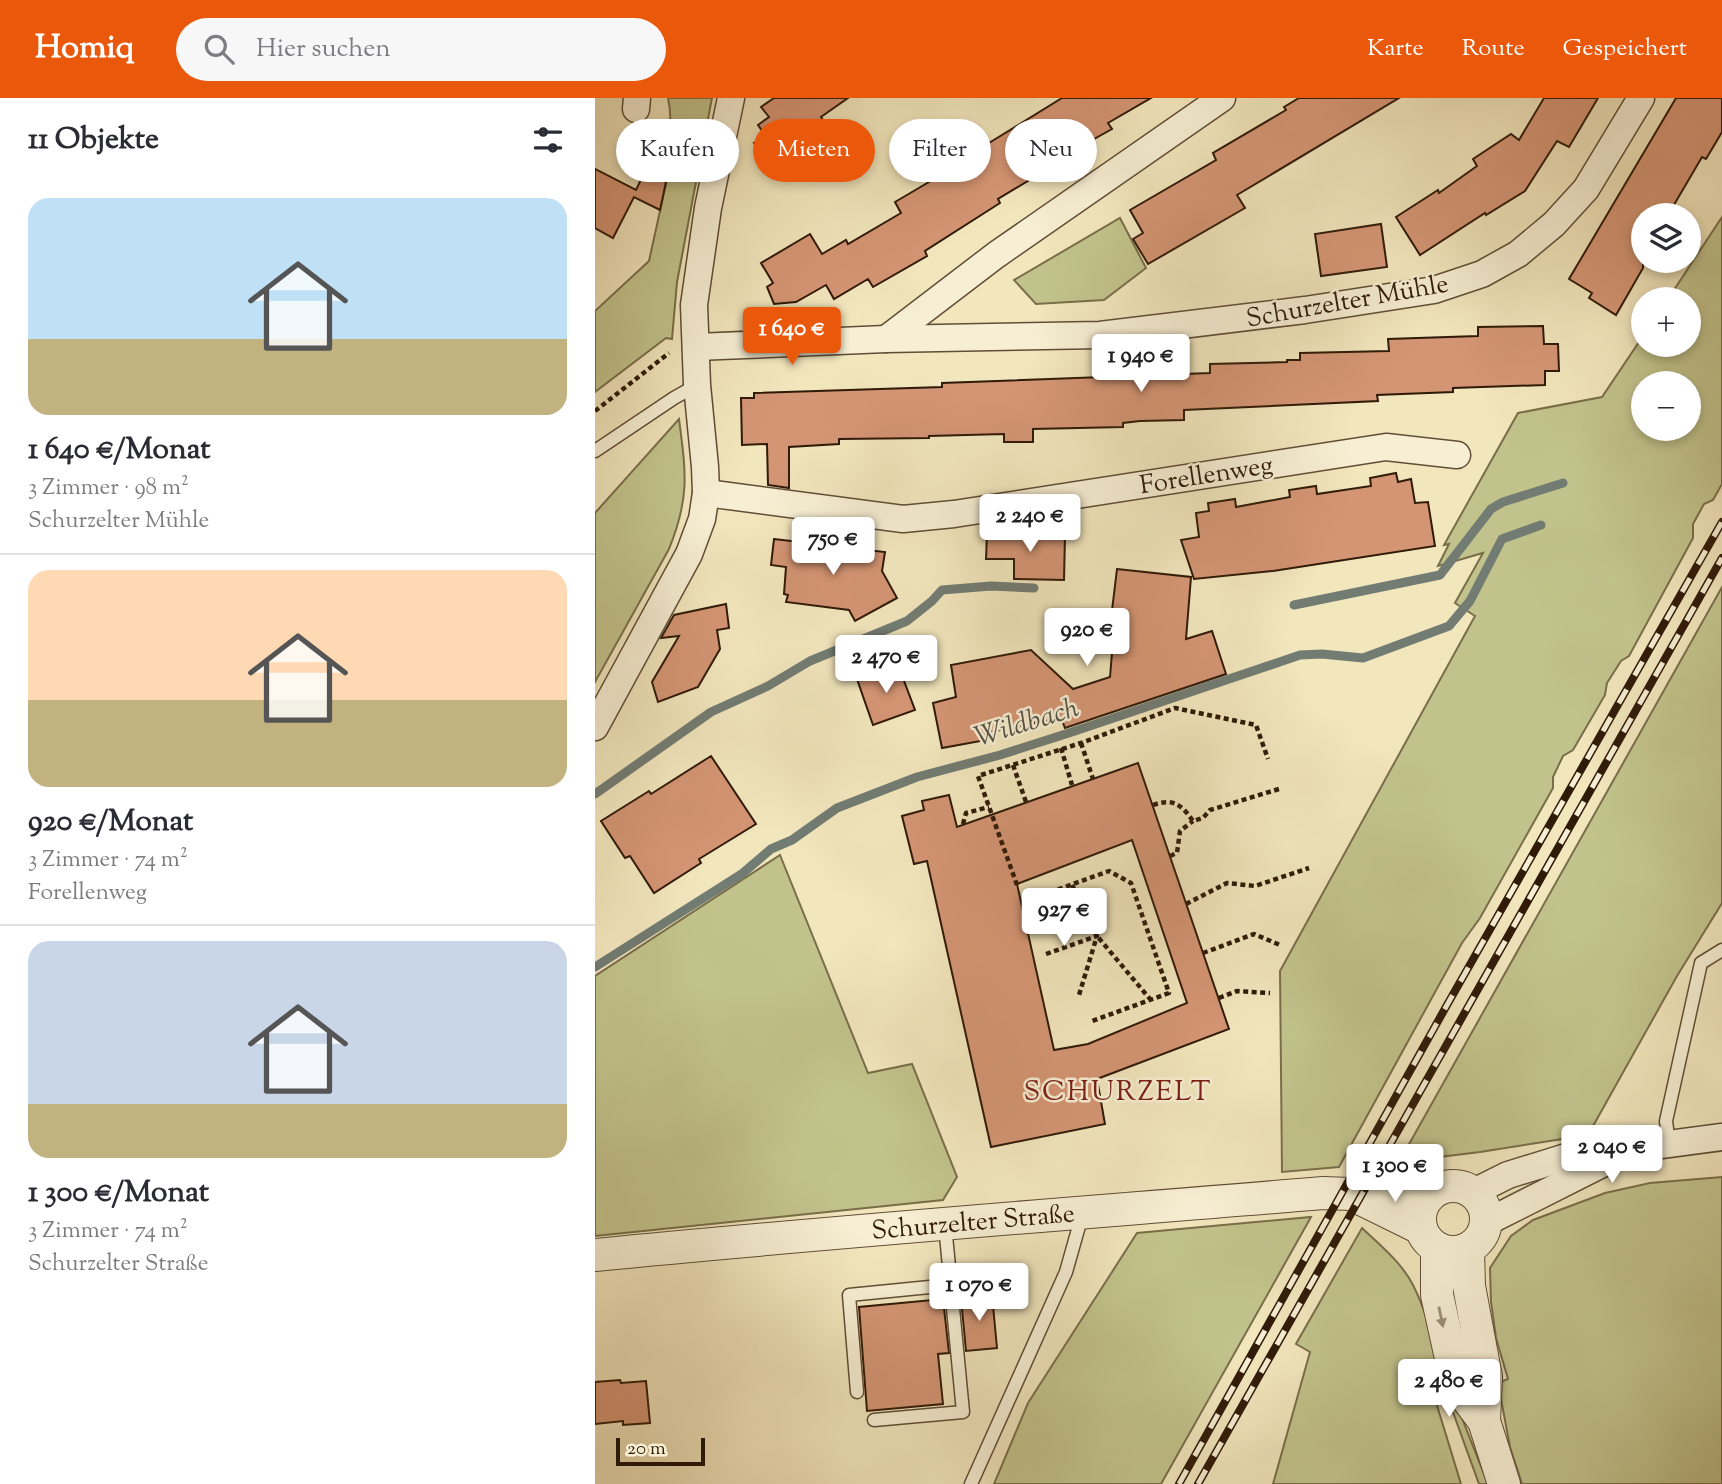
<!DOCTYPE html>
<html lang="de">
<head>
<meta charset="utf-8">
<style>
	:root { --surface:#fff; --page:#f7f7f7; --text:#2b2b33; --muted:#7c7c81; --line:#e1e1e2; --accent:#ea580c }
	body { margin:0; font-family:"Sorts Mill Goudy",serif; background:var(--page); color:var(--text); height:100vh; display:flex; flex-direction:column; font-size:26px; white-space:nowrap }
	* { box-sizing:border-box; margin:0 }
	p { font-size:23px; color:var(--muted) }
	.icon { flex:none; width:38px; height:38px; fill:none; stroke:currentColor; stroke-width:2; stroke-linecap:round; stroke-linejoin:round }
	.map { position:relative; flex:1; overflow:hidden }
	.panel { display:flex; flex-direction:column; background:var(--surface); width:595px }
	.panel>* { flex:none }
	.guide { position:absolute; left:21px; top:21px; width:665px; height:63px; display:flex; gap:14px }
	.fabs { position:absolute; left:1036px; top:105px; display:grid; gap:14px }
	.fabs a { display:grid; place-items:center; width:70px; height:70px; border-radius:50%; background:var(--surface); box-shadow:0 4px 10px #0003; font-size:35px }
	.scale { position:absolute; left:21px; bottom:18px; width:89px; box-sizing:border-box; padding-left:7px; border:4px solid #301a08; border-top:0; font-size:19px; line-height:24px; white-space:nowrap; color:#301a08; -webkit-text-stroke:5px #f7efd4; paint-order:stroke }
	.price { position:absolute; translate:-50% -60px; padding:0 16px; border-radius:7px; background:#fff; color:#222; font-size:23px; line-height:46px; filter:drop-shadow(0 2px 4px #0008) }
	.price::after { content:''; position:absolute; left:50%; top:42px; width:21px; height:16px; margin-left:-10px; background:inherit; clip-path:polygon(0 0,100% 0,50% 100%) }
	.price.current { background:var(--accent); color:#fff }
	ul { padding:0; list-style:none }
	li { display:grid; align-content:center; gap:14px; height:371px; padding:0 28px }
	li+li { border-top:2px solid var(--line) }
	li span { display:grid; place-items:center; height:217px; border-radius:21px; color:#555 }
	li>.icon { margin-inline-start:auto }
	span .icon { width:126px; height:126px; fill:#fffc; stroke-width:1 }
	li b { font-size:30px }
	h2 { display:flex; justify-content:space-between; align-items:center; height:84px; padding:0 28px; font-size:30px }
	.pill { padding:0 24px; border-radius:32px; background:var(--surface); box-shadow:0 4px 10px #0003; font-size:24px; line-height:63px }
	.pill.current { background:var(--accent); color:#fff }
	header { display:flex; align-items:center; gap:42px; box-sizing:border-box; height:98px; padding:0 35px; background:var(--accent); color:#fff }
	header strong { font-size:33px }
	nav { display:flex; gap:38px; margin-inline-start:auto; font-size:24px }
	.search { width:490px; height:63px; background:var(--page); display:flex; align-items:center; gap:18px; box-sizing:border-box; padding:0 24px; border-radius:38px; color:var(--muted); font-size:26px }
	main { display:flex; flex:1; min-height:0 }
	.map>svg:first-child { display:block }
	.green { fill:#c2c38c; stroke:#796e4a; stroke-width:2; fill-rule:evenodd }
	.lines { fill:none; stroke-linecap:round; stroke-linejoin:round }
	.stream { stroke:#727c73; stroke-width:9 }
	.building { fill:#d49574; stroke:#301a08; stroke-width:2; fill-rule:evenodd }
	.service-casing { stroke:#604d35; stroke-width:15 }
	.minor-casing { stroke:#604d35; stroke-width:29 }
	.tertiary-casing { stroke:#604d35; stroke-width:34 }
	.path { stroke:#301a08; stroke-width:4.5; stroke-dasharray:5 3.5; stroke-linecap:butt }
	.service { stroke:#f7efd4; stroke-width:12 }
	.minor { stroke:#f7efd4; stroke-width:26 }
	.tertiary { stroke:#f7efd4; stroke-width:32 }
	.rail-casing { stroke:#301a08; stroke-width:8 }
	.rail { stroke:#f7efd4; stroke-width:5; stroke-dasharray:16; stroke-linecap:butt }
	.oneway { fill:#9d8f78 }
	.labels { text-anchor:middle; stroke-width:5; stroke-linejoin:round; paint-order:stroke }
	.street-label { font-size:26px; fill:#301a08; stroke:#f7efd4 }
	.water-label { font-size:28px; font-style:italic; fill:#565346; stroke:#f7efd4 }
	.neighbourhood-label { font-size:28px; letter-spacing:2px; fill:#7a1f14; stroke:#f7efd4 }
</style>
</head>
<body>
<header>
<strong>Homiq</strong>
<div class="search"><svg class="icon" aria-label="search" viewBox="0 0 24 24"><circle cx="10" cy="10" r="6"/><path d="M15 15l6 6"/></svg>Hier suchen</div>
<nav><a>Karte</a><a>Route</a><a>Gespeichert</a></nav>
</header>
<main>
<section class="panel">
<h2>11 Objekte<svg class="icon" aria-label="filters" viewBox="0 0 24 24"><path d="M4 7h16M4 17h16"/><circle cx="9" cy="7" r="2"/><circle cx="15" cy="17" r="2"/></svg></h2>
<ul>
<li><span style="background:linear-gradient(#bfe0f5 65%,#c2b280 0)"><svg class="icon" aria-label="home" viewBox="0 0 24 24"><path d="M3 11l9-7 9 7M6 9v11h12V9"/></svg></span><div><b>1 640 €/Monat</b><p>3 Zimmer · 98 m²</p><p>Schurzelter Mühle</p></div></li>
<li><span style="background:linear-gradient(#ffd9b3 60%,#c2b280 0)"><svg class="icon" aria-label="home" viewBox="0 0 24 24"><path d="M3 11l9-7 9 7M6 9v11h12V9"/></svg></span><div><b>920 €/Monat</b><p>3 Zimmer · 74 m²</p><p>Forellenweg</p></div></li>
<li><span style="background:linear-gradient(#c9d6e8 75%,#c2b280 0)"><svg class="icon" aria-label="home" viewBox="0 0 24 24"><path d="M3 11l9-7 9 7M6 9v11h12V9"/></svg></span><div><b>1 300 €/Monat</b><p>3 Zimmer · 74 m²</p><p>Schurzelter Straße</p></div></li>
</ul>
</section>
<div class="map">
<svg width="1127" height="1386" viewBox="0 0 1127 1386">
	<rect width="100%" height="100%" fill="#f2e6bd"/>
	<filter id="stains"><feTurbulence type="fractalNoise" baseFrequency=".00286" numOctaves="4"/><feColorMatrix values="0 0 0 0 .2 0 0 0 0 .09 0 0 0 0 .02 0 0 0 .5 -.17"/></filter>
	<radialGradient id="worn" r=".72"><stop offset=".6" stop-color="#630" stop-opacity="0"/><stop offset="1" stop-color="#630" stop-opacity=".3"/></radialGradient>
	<g class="green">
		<path d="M73,0h44l-35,184 -5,57 -6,-1 -71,54v-81l54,-50 24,-109 -11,-7c9,-17 10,-28 6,-47z"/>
		<path d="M1127,119v267l-9,16 -9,4 -11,20v14l-64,118 -8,5 -14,22 -2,12 -32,55 -10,6 -10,21v11l-73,130 -18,25 -123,224 -57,5 -2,-201 195,-355 -20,-13 28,-50 -45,13 11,-22 -5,1 74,-132 84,-16 41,-61v9h46v-46h-21zM1048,285h46v46h-46z"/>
		<polygon points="525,120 551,170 509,202 441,206 419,182"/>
		<path d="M84,321c7,54 11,78 -10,130l-74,133v-169z"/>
		<polygon points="1127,489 1127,805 1082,878 993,1037 885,1054 804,1064"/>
		<polygon points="185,757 273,975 317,966 362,1079 348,1102 0,1138 0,878"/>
		<polygon points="1127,1079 1127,1386 927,1386 915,1349 903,1285 913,1281 901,1240 896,1204 895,1170 916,1138 938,1122 1010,1095 1055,1085"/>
		<polygon points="716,1119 566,1386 399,1386 433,1305 542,1135"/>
		<path d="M767,1130c18,17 40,35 51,57 15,30 23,63 32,94l-8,4 -5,6 29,95h-188l37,-132 -14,-8z"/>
		<polygon points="859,1300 893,1386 884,1386 855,1306"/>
	</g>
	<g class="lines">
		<g class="stream">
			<polyline points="699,507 845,477 896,411 908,404 968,385"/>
			<polyline points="0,696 116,614 173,588 215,563 312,523 337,503 347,492 396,488 439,490"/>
			<polyline points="0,869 148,775 176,751 197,742 242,710 322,679 405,657 480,633 705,557 727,556 768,560 854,528 875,503 907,441 946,427"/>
		</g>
	</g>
	<g class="building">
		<polygon points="179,0 253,0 226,19 233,29 221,63 208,45 177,68 159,45 170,37 163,27 174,19 166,9"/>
		<polygon points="467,0 556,0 513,25 517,31 485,49 486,51 403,101 405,105 330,153 332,158 278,189 273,181 239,201 231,187 201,204 179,206 172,189 178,185 166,165 215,136 227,156 251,142 253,146 306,115 300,104 373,61 390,50 389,48"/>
		<polygon points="704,0 804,0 642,97 650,110 553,166 538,141 548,135 535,112 621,62 618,55 691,12 689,9"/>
		<polygon points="949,0 1003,0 974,49 962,43 930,93 891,117 890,115 825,157 801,119 843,92 844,95 882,68 878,61 916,36 924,42"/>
		<polygon points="1081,0 1127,0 1127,34 1111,61 1107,59 1073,117 1048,117 1048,170 1021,217 994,200 997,195 974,181"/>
		<polygon points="0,71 41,92 50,73 71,84 65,112 39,99 18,140 0,130"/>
		<polygon points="786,126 792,169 726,178 720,136"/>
		<polygon points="948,228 949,246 963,246 964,273 950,273 950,287 858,290 858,294 782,297 783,303 589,312 589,322 545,323 528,325 528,329 438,331 438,344 409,344 409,336 334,338 334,340 244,341 244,346 194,349 194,390 173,387 172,346 147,347 146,300 159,300 159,295 347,289 347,285 615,275 615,266 692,264 692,262 705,262 705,255 794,253 793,241 883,238 883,229"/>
		<polygon points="801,375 803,384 816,381 820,405 833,404 840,448 678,473 599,481 586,442 604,439 601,415 614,413 613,405 640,401 641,409 695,399 694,392 721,388 722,396 776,388 775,380"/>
		<polygon points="392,435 470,437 469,482 419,481 419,461 391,461"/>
		<polygon points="179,441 290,454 287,473 302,500 260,523 254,512 191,504 193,497 189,496 191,469 176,467"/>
		<polygon points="522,471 596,479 591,541 617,533 631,576 470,630 466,620 390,635 391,642 347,650 338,605 361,599 356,567 436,552 478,591 515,579 519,530 515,529"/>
		<polygon points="131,506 134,530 122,532 125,551 103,589 63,604 57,584 84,538 66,540 79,517"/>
		<polygon points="303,567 320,612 278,627 262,581"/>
		<polygon points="116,658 161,726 104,761 106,765 59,795 35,758 30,760 6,723 54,693 56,696"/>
		<path d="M543,665l91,266 -132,50 8,45 -114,23 -64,-286 -13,3 -12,-48 22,-6 -2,-9 27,-6 8,32zM537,742l55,163 -99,41 -34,6 -37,-166z"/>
		<polygon points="397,1197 402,1250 371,1253 366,1200"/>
		<polygon points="348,1201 354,1255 343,1256 348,1306 272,1313 264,1209"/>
		<polygon points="25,1282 26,1285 51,1283 55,1325 28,1327 28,1323 0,1326 0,1284"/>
	</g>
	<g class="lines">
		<g class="service-casing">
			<g id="service">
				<polyline points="0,353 79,300 102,287"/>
				<polyline points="1074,1046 1071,1023 1106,865 1127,852"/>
				<polyline points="262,1294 254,1197 355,1187"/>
				<polyline points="279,1322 368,1314 350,1127"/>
				<polyline points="376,1386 471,1174 484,1128 484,1115"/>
			</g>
		</g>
		<g class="minor-casing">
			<g id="minor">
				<polyline points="41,11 42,0"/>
				<polyline points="291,241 401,157 627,0"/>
				<polyline points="101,249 291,241 505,237 710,212 839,192 887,176 923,156 959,126 991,91 1046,0"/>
				<polyline points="111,395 308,421 359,416 791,349 862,357"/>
				<polyline points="0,629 94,456 107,421 111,395 110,369 102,287 99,207 113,110 136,0"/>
				<polyline points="879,1094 913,1077 968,1060 1127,1039"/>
				<polyline points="892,1124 1017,1061"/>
			</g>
		</g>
		<g class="tertiary-casing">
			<g id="tertiary">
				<circle cx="858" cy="1121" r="33"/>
				<polyline points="756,1096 825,1130"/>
				<polyline points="842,1151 842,1197 862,1287 889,1323"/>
				<polyline points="873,1152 874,1188 891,1279 889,1323 909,1386"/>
				<path d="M0,1157c243,-24 486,-42 728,-62l28,1 35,-7 43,9"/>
			</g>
		</g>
		<g class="path">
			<polyline points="0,313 74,255"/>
			<polyline points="486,645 498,681"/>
			<polyline points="466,650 477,687"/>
			<polyline points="418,667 431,704"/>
			<path d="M558,707c20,-7 28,-1 40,16l10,-3 7,-8 69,-21"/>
			<polyline points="368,726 371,715 394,709"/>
			<polyline points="575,758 582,755 585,733 598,723"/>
			<polyline points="422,787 383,678 486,645 580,610 661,627 673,661"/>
			<polyline points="477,787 502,838 555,901"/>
			<polyline points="431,803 514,773 536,785 574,895 497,923"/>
			<polyline points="591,806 632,785 660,788 714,770"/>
			<polyline points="608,855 659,836 685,847"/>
			<polyline points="451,856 502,838 484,897"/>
			<polyline points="624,900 642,893 675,895"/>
		</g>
		<use href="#service" class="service"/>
		<use href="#minor" class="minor"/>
		<use href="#tertiary" class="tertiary"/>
		<g class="rail-casing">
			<g id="rail">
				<polyline points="584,1386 852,907 1127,424"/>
				<polyline points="603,1386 1127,460"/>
			</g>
		</g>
		<use href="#rail" class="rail"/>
	</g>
	<defs><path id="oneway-solid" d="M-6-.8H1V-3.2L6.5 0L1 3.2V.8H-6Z" transform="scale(1.75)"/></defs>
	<use class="oneway" href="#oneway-solid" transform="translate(846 1219) rotate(78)"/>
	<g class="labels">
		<g class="street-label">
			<text transform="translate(752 202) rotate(-10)" y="9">Schurzelter Mühle</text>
			<text transform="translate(611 376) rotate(-9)" y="9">Forellenweg</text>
			<text transform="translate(378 1123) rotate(-5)" y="9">Schurzelter Straße</text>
		</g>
		<g class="water-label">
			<text transform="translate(431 623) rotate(-17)" y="10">Wildbach</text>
		</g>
		<g class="neighbourhood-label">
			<text x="523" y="1002">SCHURZELT</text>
		</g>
	</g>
	<rect width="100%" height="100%" filter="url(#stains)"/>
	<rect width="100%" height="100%" fill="url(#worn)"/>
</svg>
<div class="fabs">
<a><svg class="icon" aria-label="layers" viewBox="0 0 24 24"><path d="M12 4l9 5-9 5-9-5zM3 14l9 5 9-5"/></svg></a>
<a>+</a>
<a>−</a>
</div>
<div class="scale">20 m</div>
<b class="price current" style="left:197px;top:269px">1 640 €</b>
<b class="price" style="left:546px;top:296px">1 940 €</b>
<b class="price" style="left:435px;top:456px">2 240 €</b>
<b class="price" style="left:238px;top:479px">750 €</b>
<b class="price" style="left:492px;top:570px">920 €</b>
<b class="price" style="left:291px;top:597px">2 470 €</b>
<b class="price" style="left:469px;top:850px">927 €</b>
<b class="price" style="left:1017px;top:1087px">2 040 €</b>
<b class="price" style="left:800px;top:1106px">1 300 €</b>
<b class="price" style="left:384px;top:1225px">1 070 €</b>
<b class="price" style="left:854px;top:1321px">2 480 €</b>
<div class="guide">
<a class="pill">Kaufen</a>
<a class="pill current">Mieten</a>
<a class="pill">Filter</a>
<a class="pill">Neu</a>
</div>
</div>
</main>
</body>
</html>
